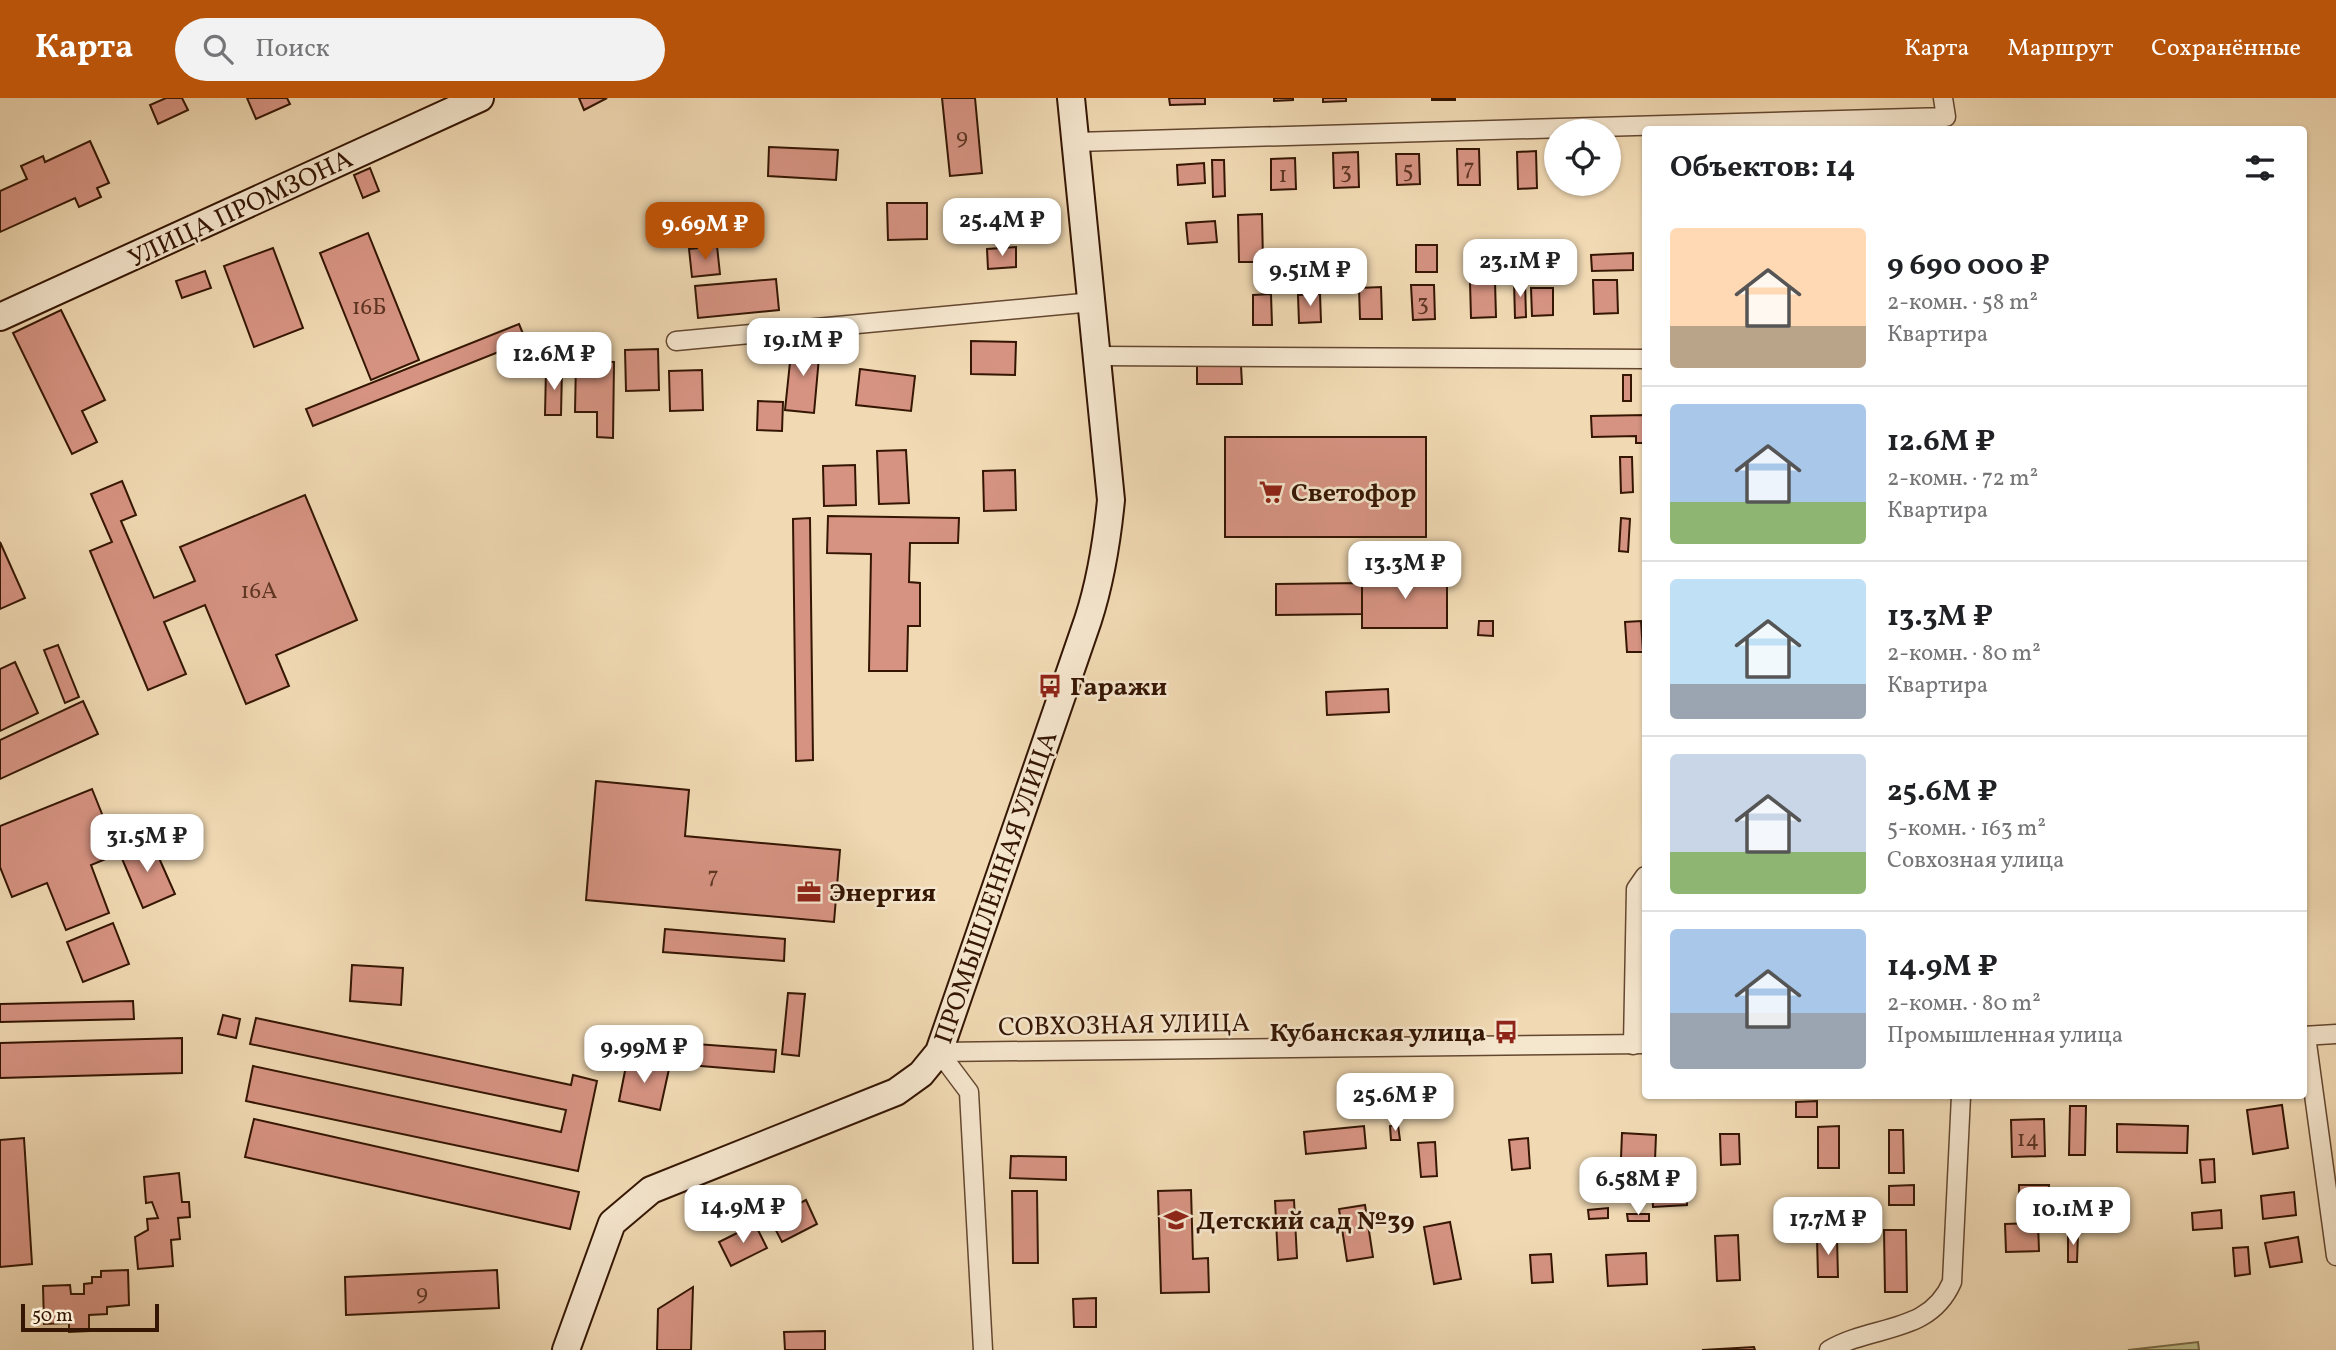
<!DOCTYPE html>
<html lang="ru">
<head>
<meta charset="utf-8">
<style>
	:root { --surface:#fff; --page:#f2f2f2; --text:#202124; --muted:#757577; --line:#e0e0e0; --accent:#b45309 }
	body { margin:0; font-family:Vollkorn,serif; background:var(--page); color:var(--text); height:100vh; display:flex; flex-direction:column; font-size:26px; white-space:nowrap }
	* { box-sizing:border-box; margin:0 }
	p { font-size:23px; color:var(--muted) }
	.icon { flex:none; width:38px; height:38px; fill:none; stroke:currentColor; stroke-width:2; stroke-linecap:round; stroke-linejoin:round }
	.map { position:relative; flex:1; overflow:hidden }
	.details { position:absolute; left:1642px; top:28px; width:665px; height:973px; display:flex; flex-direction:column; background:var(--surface); border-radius:7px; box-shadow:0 2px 5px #0004 }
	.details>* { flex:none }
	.buttons { position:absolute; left:1544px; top:21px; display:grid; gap:14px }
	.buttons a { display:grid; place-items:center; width:77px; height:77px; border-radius:50%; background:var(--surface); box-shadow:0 2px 5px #0004; font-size:35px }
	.scale { position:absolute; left:21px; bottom:18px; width:138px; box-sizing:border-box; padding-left:7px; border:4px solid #351603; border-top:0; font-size:19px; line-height:24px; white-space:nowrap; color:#351603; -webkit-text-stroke:5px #f5e6ce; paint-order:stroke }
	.price { position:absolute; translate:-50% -60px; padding:0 16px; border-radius:14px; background:#fff; color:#222; font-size:23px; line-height:46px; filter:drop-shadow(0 2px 4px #0008) }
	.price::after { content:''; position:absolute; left:50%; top:42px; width:21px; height:16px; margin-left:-10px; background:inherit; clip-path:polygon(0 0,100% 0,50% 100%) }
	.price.selected { background:var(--accent); color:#fff }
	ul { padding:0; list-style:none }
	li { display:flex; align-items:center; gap:21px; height:175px; padding:0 28px }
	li+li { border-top:2px solid var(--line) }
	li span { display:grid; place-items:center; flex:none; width:196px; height:140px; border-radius:7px; color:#555 }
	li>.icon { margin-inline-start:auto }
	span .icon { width:84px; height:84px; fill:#fffc; stroke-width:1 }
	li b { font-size:30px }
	h2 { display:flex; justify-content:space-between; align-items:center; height:84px; padding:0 28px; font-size:30px }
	header { display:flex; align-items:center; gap:42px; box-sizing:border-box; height:98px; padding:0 35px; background:var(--accent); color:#fff }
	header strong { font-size:33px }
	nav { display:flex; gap:38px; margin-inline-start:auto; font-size:24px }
	.search { width:490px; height:63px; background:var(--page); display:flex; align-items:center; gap:18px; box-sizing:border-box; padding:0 24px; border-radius:38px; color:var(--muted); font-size:26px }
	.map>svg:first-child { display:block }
	.green { fill:#bcbe8a; stroke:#786a46; stroke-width:2 }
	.building { fill:#d69382; stroke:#351603; stroke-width:2 }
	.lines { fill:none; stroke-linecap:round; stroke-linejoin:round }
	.minor-casing { stroke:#64472f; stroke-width:21 }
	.secondary-casing { stroke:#351603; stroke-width:30 }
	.minor { stroke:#f5e6ce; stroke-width:18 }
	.secondary { stroke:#f5e6ce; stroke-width:26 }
	.labels { text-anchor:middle; stroke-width:5; stroke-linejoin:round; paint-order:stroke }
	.number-label { font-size:23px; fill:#5d3523 }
	.street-label { font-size:26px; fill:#351603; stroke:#f5e6ce }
	.poi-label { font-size:26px; font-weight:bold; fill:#351603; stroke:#f5e6ce; text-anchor:start }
</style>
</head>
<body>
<header>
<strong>Карта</strong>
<div class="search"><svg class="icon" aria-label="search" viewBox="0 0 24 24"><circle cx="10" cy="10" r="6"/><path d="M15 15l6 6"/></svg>Поиск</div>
<nav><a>Карта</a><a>Маршрут</a><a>Сохранённые</a></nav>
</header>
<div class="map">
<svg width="2336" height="1252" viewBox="0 0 2336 1252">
	<rect width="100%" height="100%" fill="#f0d9b3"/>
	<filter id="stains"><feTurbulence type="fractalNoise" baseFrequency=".00286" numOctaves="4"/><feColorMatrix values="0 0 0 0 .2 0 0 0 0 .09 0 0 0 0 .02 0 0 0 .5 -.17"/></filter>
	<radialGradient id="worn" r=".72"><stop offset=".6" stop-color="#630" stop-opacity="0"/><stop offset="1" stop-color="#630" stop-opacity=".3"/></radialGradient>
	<polygon class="green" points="2198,1244 2199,1252 2128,1252"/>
	<g class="building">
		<polygon points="166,0 182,0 188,12 158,26 150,7"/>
		<polygon points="247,0 287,0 290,6 256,21"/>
		<polygon points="579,0 607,0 584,12"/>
		<polygon points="942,0 975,0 982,75 950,78"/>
		<polygon points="1169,0 1205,0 1205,6 1170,7"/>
		<polygon points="1274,0 1293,0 1293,2 1274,3"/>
		<polygon points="1323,0 1346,0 1346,3 1323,4"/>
		<rect x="1432" y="0" width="23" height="2"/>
		<polygon points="90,43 109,85 97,90 101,99 79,109 75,100 0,134 0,93 27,81 21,68 43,58 45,64"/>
		<polygon points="769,49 838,52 836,82 768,78"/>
		<polygon points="1457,51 1479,51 1480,87 1458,87"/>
		<polygon points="1536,53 1537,90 1518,91 1517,54"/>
		<polygon points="1358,54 1359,89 1334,90 1333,55"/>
		<polygon points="1396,56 1419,56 1420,86 1397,87"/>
		<polygon points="1295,60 1296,91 1271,92 1271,61"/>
		<polygon points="1212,62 1224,62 1225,98 1213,99"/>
		<polygon points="1204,65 1205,85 1178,87 1177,67"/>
		<polygon points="370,70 379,93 363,100 354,77"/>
		<polygon points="1578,86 1598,86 1598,91 1578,92"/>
		<polygon points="887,105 927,105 927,141 888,142"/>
		<polygon points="1262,116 1263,164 1239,164 1238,117"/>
		<polygon points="1215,123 1217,144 1188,146 1186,125"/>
		<polygon points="368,135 419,262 371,282 320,155"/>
		<rect x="1416" y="147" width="21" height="27"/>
		<polygon points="717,148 720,176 692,179 689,151"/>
		<polygon points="1016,149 1016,169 988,171 987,151"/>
		<polygon points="273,150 303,230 254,249 224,168"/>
		<polygon points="1633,155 1633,172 1592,173 1591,157"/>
		<polygon points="205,173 211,190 182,200 176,183"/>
		<polygon points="776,181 779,212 698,220 695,188"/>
		<polygon points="1593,182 1617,182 1618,215 1594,216"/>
		<polygon points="1495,183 1496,219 1471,220 1470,184"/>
		<polygon points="1514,183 1525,183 1526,219 1515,220"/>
		<polygon points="1411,187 1434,187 1435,221 1413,222"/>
		<polygon points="1381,189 1382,221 1360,221 1359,190"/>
		<polygon points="1531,190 1553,190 1553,217 1532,218"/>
		<polygon points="1271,196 1272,227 1253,227 1253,197"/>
		<polygon points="1320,196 1321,224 1299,225 1298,197"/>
		<polygon points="61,212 105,302 82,313 97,344 72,356 13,235"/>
		<polygon points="519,226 526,243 313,328 306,311"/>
		<polygon points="971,243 1016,244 1015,277 971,276"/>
		<polygon points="792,245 820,248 814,315 785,312"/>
		<polygon points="658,251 659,292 626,293 625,252"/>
		<polygon points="576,263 614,264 613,340 597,339 597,314 575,314"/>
		<polygon points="1197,268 1241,268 1242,286 1197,286"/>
		<polygon points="546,271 562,271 561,317 545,317"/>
		<polygon points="860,271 915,278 911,313 856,307"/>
		<polygon points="702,272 703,312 670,313 669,273"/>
		<rect x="1623" y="277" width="8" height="26"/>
		<polygon points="758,303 783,304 782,333 757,332"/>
		<polygon points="1645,317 1645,345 1636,345 1636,338 1592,339 1591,318"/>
		<rect x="1225" y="339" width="201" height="100"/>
		<polygon points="906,352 909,405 879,406 877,353"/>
		<polygon points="1620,359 1632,359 1633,394 1621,395"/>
		<polygon points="855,367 856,407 824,408 823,368"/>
		<polygon points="1015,372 1016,412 984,413 983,373"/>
		<polygon points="122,383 136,417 121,423 154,500 195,483 180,449 305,397 357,522 276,557 289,588 246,606 205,507 164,524 186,576 148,592 90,453 112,444 91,396"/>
		<polygon points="828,418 959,420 958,445 910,445 909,484 920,485 920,528 908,528 907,573 869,573 871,456 827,455"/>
		<polygon points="810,420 813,662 796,663 793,421"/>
		<polygon points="1621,420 1630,421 1628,454 1619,453"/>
		<polygon points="0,444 25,500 0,511"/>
		<polygon points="1447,475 1447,530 1362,530 1362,476"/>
		<polygon points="1362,485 1362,516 1276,517 1276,486"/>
		<polygon points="1479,523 1493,523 1493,538 1478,537"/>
		<polygon points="1641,523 1643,554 1627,554 1625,524"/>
		<polygon points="58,547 79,599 65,605 44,552"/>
		<polygon points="15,564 38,615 0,633 0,571"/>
		<polygon points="1388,591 1389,614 1327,617 1326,594"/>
		<polygon points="83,603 98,636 0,681 0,642"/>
		<polygon points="596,683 689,692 685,738 840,752 834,824 586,802"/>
		<polygon points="92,691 118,756 91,767 109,815 66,832 47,785 12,799 0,769 0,728"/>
		<polygon points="151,742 175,796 143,810 120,756"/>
		<polygon points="113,825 129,866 83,884 67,844"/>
		<polygon points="665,831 785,841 784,863 663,854"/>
		<polygon points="352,867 403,870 401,907 350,903"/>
		<polygon points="788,895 805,896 799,958 782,956"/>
		<polygon points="133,903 134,921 0,924 0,906"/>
		<polygon points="223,917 240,921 236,940 218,936"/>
		<polygon points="256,920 571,987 573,977 597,983 578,1073 246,1003 253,968 561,1034 566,1012 250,946"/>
		<polygon points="182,940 182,975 0,980 0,945"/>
		<polygon points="655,943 776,952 774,974 653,964"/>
		<polygon points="627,963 669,971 660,1012 619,1003"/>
		<polygon points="1817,1003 1817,1019 1796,1019 1796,1004"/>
		<polygon points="2282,1007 2288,1050 2253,1056 2247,1012"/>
		<polygon points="2070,1008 2086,1008 2085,1057 2069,1057"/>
		<polygon points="254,1021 579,1094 570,1131 245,1059"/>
		<polygon points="2044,1021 2045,1058 2012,1059 2011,1022"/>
		<polygon points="2117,1026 2188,1028 2187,1055 2117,1054"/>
		<polygon points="1398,1027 1400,1042 1391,1042 1390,1028"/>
		<polygon points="1364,1028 1366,1050 1306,1056 1304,1034"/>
		<polygon points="1839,1028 1839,1070 1818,1070 1818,1029"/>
		<polygon points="1889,1032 1903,1032 1904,1075 1889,1075"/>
		<polygon points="1622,1035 1656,1037 1655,1062 1621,1060"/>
		<polygon points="1720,1036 1739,1036 1740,1066 1721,1067"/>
		<polygon points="24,1040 32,1166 0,1169 0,1042"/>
		<polygon points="1528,1040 1530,1070 1512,1072 1509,1042"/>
		<polygon points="1435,1044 1437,1078 1421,1079 1418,1045"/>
		<polygon points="1011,1058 1066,1059 1066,1082 1010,1080"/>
		<polygon points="2214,1061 2215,1084 2202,1085 2200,1062"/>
		<polygon points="179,1075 182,1104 189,1104 190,1119 178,1120 180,1141 171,1142 173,1168 138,1171 135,1139 148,1132 147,1121 158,1120 152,1104 146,1105 144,1079"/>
		<polygon points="1686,1086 1687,1107 1653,1109 1652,1088"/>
		<polygon points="1914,1087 1914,1107 1889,1107 1889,1088"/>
		<polygon points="2019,1087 2049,1087 2048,1095 2019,1095"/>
		<polygon points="1191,1092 1193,1161 1208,1160 1209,1194 1161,1195 1158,1093"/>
		<polygon points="1012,1093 1037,1093 1038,1165 1013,1165"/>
		<polygon points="2294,1094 2296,1117 2263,1121 2261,1098"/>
		<polygon points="806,1102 817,1126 782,1144 770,1121"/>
		<polygon points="1294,1102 1297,1160 1278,1162 1275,1103"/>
		<polygon points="1365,1107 1373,1159 1347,1163 1339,1111"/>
		<polygon points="1608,1110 1608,1120 1589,1121 1588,1112"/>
		<polygon points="2094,1110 2108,1110 2109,1131 2095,1132"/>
		<polygon points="2221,1112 2222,1130 2193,1132 2192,1115"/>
		<polygon points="1627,1116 1649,1116 1649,1123 1628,1123"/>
		<polygon points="1450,1124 1461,1181 1434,1186 1424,1129"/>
		<polygon points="2038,1125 2039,1153 2006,1154 2005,1126"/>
		<polygon points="755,1126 767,1150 731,1168 719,1144"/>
		<polygon points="1884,1132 1906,1132 1907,1194 1885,1194"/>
		<polygon points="2068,1134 2078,1135 2077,1164 2068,1164"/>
		<polygon points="1738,1137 1740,1182 1717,1183 1715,1138"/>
		<polygon points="2298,1139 2302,1164 2270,1169 2265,1145"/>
		<polygon points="1817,1140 1837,1140 1838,1179 1818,1179"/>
		<polygon points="2248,1149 2250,1176 2235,1178 2233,1150"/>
		<polygon points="1646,1155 1647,1186 1608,1188 1606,1157"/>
		<polygon points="1551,1156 1553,1184 1532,1185 1530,1157"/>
		<polygon points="128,1172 129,1207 107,1209 107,1216 89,1217 89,1233 69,1234 69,1225 44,1226 43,1188 70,1187 71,1196 84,1196 84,1186 92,1185 92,1179 101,1179 101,1173"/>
		<polygon points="497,1172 499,1210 346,1217 345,1179"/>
		<polygon points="693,1189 691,1252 657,1252 658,1211"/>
		<polygon points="1096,1200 1096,1229 1074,1229 1073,1201"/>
		<polygon points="825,1233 825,1252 785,1252 784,1234"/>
		<polygon points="1754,1249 1755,1252 1702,1252"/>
	</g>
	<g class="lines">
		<g class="minor-casing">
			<g id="minor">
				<polyline points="1076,44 1946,19 1943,0"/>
				<polyline points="676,243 1093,204"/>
				<polyline points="1099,258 1645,261"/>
				<polyline points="2303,938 2336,936"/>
				<polyline points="2306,938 2336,1158"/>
				<polyline points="1633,947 1636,791 1645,778"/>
				<polyline points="939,954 1645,946"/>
				<polyline points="939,954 969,994 983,1252"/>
				<path d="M1829,1252c44,-26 100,-15 123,-68l9,-186"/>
			</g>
		</g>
		<g class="secondary-casing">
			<g id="secondary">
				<polyline points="0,219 480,0"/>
				<path d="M566,1252l46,-127 39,-33 245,-98 25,-18 18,-22 149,-432c13,-40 19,-79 23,-120l-40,-402"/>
			</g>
		</g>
		<use href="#minor" class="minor"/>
		<use href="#secondary" class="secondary"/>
	</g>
	<defs>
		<g id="supermarket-bare" transform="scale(1.89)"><path d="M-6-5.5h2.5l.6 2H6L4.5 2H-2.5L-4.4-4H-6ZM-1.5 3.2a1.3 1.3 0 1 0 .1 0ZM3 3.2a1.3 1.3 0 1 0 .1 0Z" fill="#8f2418" stroke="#f5e6ce" stroke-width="2.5" paint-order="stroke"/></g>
		<g id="bus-bare" transform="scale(1.89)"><path d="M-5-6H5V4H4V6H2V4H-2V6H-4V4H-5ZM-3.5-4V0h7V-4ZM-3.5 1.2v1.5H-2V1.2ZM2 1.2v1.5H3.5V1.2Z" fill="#8f2418" stroke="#f5e6ce" stroke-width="2.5" paint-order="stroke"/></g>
		<g id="office-bare" transform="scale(1.89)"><path d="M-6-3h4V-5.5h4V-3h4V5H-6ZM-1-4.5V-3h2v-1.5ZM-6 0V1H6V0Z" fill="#8f2418" stroke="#f5e6ce" stroke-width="2.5" paint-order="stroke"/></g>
		<g id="school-bare" transform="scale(1.89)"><path d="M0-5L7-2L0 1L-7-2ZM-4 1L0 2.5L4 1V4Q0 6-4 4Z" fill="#8f2418" stroke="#f5e6ce" stroke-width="2.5" paint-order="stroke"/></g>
	</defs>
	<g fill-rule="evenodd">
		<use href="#supermarket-bare" x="1271" y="394"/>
		<use href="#bus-bare" x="1050" y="588"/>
		<use href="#office-bare" x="809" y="794"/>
		<use href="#bus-bare" x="1506" y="934"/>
		<use href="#school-bare" x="1176" y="1122"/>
	</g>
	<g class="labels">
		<g class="number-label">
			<text x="962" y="46">9</text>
			<text x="1469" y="77">7</text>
			<text x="1408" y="79">5</text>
			<text x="1346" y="80">3</text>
			<text x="1283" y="84">1</text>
			<text x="1423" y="212">3</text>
			<text x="369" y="216">16Б</text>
			<text x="259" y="500">16А</text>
			<text x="713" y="785">7</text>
			<text x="2028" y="1048">14</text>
			<text x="422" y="1202">9</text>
		</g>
		<g class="street-label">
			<text transform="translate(240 110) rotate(-25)" y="9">УЛИЦА ПРОМЗОНА</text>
			<text transform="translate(995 789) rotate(-71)" y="9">ПРОМЫШЛЕННАЯ УЛИЦА</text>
			<text transform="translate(1124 926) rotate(-1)" y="9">СОВХОЗНАЯ УЛИЦА</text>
		</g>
		<g class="poi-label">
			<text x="1291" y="403">Светофор</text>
			<text x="1070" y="597">Гаражи</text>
			<text x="829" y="803">Энергия</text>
			<text x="1486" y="943" text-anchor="end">Кубанская улица</text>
			<text x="1196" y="1131">Детский сад №39</text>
		</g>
	</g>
	<rect width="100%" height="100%" filter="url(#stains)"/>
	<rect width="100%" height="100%" fill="url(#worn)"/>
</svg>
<div class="buttons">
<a><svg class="icon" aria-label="locate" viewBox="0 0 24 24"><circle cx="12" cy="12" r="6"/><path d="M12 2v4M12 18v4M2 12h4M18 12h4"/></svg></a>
</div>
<div class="scale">50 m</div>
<b class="price" style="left:1002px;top:160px">25.4M ₽</b>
<b class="price selected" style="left:705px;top:164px">9.69M ₽</b>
<b class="price" style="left:1520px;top:201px">23.1M ₽</b>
<b class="price" style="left:1310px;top:210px">9.51M ₽</b>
<b class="price" style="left:803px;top:280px">19.1M ₽</b>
<b class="price" style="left:554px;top:294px">12.6M ₽</b>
<b class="price" style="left:1405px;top:503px">13.3M ₽</b>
<b class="price" style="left:147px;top:776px">31.5M ₽</b>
<b class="price" style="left:644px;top:987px">9.99M ₽</b>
<b class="price" style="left:1395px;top:1035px">25.6M ₽</b>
<b class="price" style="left:1638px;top:1119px">6.58M ₽</b>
<b class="price" style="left:743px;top:1147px">14.9M ₽</b>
<b class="price" style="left:2073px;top:1149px">10.1M ₽</b>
<b class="price" style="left:1828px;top:1159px">17.7M ₽</b>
<section class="details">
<h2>Объектов: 14<svg class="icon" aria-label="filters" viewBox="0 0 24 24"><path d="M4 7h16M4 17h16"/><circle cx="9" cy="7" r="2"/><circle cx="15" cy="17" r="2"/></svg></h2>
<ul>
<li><span style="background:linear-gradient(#ffd9b3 70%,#b9a48a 0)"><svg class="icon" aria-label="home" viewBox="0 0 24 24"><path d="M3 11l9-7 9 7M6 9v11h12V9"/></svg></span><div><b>9 690 000 ₽</b><p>2-комн. · 58 m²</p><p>Квартира</p></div></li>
<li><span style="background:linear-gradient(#a9c7e8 70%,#8fb573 0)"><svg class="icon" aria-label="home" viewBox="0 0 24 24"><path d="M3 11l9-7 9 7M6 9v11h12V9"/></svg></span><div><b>12.6M ₽</b><p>2-комн. · 72 m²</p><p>Квартира</p></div></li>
<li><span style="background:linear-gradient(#bfe0f5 75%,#9aa5b1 0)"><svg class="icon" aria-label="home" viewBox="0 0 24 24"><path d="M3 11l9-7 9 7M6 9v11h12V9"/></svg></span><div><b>13.3M ₽</b><p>2-комн. · 80 m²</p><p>Квартира</p></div></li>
<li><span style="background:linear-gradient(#c9d6e8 70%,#8fb573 0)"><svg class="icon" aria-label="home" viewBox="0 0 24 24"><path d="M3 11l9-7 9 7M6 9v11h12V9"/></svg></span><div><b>25.6M ₽</b><p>5-комн. · 163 m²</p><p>Совхозная улица</p></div></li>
<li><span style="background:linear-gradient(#a9c7e8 60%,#9aa5b1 0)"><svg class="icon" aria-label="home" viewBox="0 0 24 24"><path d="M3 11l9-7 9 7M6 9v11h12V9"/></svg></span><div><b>14.9M ₽</b><p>2-комн. · 80 m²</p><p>Промышленная улица</p></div></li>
</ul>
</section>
</div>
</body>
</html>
